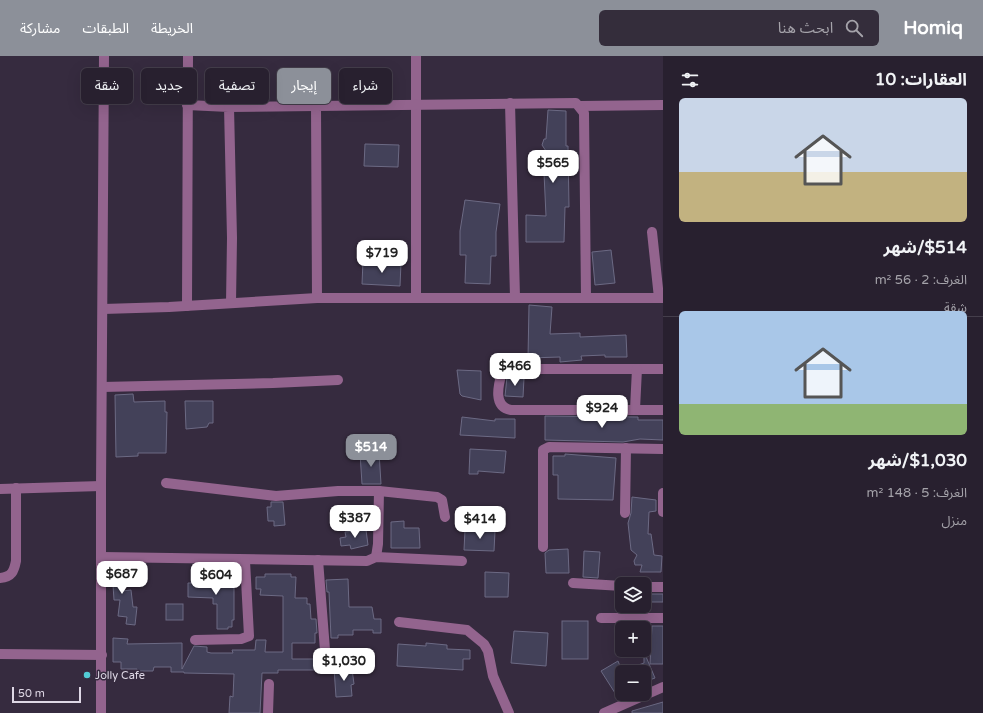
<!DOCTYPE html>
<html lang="ar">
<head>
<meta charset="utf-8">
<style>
	:root { --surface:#28202f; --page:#342d3b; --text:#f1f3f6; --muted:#a5a3aa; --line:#443e4b; --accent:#8c9099 }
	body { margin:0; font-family:"Varela Round","Noto Sans Arabic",sans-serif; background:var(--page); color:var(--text); direction:rtl; height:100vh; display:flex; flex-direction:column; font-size:15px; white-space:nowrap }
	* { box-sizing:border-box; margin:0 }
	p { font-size:13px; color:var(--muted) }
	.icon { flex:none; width:22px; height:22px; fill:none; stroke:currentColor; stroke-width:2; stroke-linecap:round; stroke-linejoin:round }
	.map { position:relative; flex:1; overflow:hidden; direction:ltr }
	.details { display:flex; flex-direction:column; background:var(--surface); width:320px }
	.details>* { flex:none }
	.top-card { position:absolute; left:12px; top:12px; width:380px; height:36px; direction:rtl; display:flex; gap:8px }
	.fabs { position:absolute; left:615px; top:521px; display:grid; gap:8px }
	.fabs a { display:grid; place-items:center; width:36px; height:36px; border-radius:6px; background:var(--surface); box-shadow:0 4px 16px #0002,0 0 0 1px var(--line); font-size:20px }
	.scale { position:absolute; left:12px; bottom:10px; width:69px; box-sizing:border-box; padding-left:4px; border:2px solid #ded7e5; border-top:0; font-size:11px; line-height:14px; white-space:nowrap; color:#ded7e5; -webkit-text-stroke:3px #362b3f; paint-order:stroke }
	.price { position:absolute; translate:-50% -34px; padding:0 9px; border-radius:8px; background:#fff; color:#222; font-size:13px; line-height:26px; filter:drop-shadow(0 1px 2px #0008) }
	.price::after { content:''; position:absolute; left:50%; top:24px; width:12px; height:9px; margin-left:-6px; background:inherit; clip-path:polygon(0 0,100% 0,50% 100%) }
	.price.on { background:var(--accent); color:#fff }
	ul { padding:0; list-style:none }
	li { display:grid; align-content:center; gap:8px; height:212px; padding:0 16px }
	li+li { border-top:1px solid var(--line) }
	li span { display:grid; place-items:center; height:124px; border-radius:6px; color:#555 }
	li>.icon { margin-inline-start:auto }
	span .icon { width:72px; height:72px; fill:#fffc; stroke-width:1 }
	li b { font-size:17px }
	h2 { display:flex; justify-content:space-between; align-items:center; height:48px; padding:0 16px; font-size:17px }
	.tag { padding:0 14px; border-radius:6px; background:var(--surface); box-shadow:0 4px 16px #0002,0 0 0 1px var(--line); font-size:14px; line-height:36px }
	.tag.on { background:var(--accent); color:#fff }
	header { display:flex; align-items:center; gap:24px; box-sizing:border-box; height:56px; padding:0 20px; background:var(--accent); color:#fff }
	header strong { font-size:19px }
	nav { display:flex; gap:22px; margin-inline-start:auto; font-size:14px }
	.search { width:280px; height:36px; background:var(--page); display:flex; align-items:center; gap:10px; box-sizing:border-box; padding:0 14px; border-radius:6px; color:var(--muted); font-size:15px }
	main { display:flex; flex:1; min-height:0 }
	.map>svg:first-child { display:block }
	.building { fill:#434159; stroke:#6c6a84 }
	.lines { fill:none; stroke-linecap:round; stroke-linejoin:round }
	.minor { stroke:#93648e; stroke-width:10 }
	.poi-dot { fill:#52ccd5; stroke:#362b3f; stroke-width:1.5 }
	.labels { text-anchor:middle; stroke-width:3; stroke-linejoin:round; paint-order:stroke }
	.poi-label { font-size:11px; fill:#ded7e5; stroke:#362b3f; text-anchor:start }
</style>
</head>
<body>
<header>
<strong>Homiq</strong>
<div class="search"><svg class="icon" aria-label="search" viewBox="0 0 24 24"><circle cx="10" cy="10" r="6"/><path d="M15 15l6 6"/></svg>ابحث هنا</div>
<nav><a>الخريطة</a><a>الطبقات</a><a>مشاركة</a></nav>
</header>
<main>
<section class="details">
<h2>العقارات: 10<svg class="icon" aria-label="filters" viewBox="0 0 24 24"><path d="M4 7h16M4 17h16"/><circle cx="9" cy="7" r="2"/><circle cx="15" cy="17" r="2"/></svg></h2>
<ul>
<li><span style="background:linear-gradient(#c9d6e8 60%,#c2b280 0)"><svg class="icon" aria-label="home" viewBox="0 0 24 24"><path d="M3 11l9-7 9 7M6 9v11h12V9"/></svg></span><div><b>$514/شهر</b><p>الغرف: 2 · 56 m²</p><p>شقة</p></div></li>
<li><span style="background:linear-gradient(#a9c7e8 75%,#8fb573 0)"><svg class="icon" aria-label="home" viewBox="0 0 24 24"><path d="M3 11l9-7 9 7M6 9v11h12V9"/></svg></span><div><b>$1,030/شهر</b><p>الغرف: 5 · 148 m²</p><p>منزل</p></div></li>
</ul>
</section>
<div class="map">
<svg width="663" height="657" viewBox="0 0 663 657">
	<rect width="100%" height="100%" fill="#362b3f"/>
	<g class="building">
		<polygon points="548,54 566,55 566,90 568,90 569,151 565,151 564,186 526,186 526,159 546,160 544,117 546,95 542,89 544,83 546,83"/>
		<polygon points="365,88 399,89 398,111 364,110"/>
		<polygon points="465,144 500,148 496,176 496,200 491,200 490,228 465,227 466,199 460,199 460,175"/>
		<polygon points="611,194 615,227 595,229 592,196"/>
		<polygon points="363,205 401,207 400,230 362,228"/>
		<polygon points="529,249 552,251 550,278 580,277 580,281 626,279 627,301 605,301 605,299 581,300 582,304 560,306 560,301 528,302"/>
		<polygon points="457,314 481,315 481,344 462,340 460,338"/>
		<polygon points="507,321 524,322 523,341 505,340"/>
		<polygon points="133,338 134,346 165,345 165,356 167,356 166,397 138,397 138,400 116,401 115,339"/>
		<polygon points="185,345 213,345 213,367 209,367 207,371 186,373"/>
		<polygon points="545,360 638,361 638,364 663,364 663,384 640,383 623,386 545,384"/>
		<polygon points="462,361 495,365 495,363 515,363 515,382 460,379"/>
		<polygon points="470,393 506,395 504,417 478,415 478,418 469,418"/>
		<polygon points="379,396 381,428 362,428 360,397"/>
		<polygon points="565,398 616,402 613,444 558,443 558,419 553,419 553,400 565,400"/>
		<polygon points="632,441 656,444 656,455 649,456 648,478 651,478 654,499 662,500 661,516 640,516 642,509 635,509 634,505 637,499 631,494 628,467 631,457"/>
		<polygon points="271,446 283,446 285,469 274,470 274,465 268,465 267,451 271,451"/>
		<polygon points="404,465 404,472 419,472 420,492 391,492 391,466"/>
		<polygon points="366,474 368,489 351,493 350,489 341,490 340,482 346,481 345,476"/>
		<polygon points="465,474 495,475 494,495 464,494"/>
		<polygon points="568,493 569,517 546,517 545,497 549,494"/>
		<polygon points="584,495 600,496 598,522 583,521"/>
		<polygon points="110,508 121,508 122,535 131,534 133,551 137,551 135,569 126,568 127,561 118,560 120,544 114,544 113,529 110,529"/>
		<polygon points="485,516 509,517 508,541 485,541"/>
		<polygon points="201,518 211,518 211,521 234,521 234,564 232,564 232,571 228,571 228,573 217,573 217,548 213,548 213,542 188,541 188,527 191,527 192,520 199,521"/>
		<polygon points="265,518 291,518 291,521 296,521 295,542 307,542 307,548 310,548 311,563 316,563 317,577 315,577 315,587 292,587 292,603 317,603 317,614 278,614 278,617 262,617 260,657 229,657 230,640 233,641 234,618 184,617 184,616 171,616 171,611 154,611 153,615 137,615 137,613 121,613 121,606 113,606 113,582 128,583 127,588 182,587 182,613 194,590 207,591 207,596 211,597 233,597 232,594 255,594 256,584 266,584 265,596 283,596 283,540 260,539 261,533 256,533 256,521 265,521"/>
		<polygon points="348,523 349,551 372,551 374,563 381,563 381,577 373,577 373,574 353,574 353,579 338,579 338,582 331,582 329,536 327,536 326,524"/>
		<rect x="644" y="538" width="19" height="8"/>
		<rect x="166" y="548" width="17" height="16"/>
		<rect x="562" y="565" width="26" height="38"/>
		<polygon points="652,570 663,570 663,608 650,608"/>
		<polygon points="514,575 548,577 546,610 511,607"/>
		<polygon points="426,587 447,589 447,593 470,594 470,603 463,603 463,614 397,610 398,588 426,590"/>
		<polygon points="644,596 655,622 644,626 644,616 622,616 622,633 615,637 601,615 618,605 622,615 644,607"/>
		<polygon points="346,611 346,613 352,613 354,628 351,629 352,640 336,641 334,612"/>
		<polygon points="663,646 663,657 632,657 632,655"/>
	</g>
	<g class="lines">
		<g class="minor">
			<polyline points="510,47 515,241"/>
			<polyline points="187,49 229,51 232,182 231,247"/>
			<polyline points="580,50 663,49"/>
			<polyline points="229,51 316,50"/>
			<polyline points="652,176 659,242"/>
			<polyline points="416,241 416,0"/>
			<polyline points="317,242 316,50 576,47 584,57 586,242"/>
			<polyline points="187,250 188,0"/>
			<polyline points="103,253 169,251 317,242 663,242"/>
			<path d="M663,313h-156l-5,3c-4,14 -9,35 9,38h152"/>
			<polyline points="102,331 273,327 338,324"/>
			<polyline points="635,353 637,313"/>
			<polyline points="166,427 276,440 338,435 379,435 378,488 376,501"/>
			<polyline points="0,433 101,430"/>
			<polyline points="379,435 437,441 442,444 445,461"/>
			<polyline points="663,437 663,456"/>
			<polyline points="625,457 626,392"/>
			<polyline points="543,491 543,394 549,391 663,393"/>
			<polyline points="102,501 367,505 376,501 462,505"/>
			<polyline points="318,504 326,607"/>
			<path d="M0,522c12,-1 14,-7 16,-17v-73"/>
			<polyline points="573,527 622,530"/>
			<polyline points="644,531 663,531"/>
			<polyline points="601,562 663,562"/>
			<polyline points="399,566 467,574 484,588 488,595 493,620 509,657"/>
			<polyline points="195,584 241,583 249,580 245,505"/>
			<polyline points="0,598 102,599"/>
			<polyline points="101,657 101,430 104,0"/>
			<polyline points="268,657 269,628"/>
			<polyline points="604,657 663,631"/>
		</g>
	</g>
	<circle class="poi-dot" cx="87" cy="619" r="4"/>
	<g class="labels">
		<g class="poi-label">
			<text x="95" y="623">Jolly Cafe</text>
		</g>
	</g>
</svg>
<div class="fabs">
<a><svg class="icon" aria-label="layers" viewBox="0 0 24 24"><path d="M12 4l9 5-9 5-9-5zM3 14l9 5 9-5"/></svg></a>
<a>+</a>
<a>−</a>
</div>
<div class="scale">50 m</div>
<b class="price" style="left:553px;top:128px">$565</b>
<b class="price" style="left:382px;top:218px">$719</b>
<b class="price" style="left:515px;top:331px">$466</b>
<b class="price" style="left:602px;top:373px">$924</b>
<b class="price on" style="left:371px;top:412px">$514</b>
<b class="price" style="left:355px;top:483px">$387</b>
<b class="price" style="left:480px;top:484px">$414</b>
<b class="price" style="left:122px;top:539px">$687</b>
<b class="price" style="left:216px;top:540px">$604</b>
<b class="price" style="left:344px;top:626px">$1,030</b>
<div class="top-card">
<a class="tag">شراء</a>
<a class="tag on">إيجار</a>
<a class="tag">تصفية</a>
<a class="tag">جديد</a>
<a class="tag">شقة</a>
</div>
</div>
</main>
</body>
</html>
